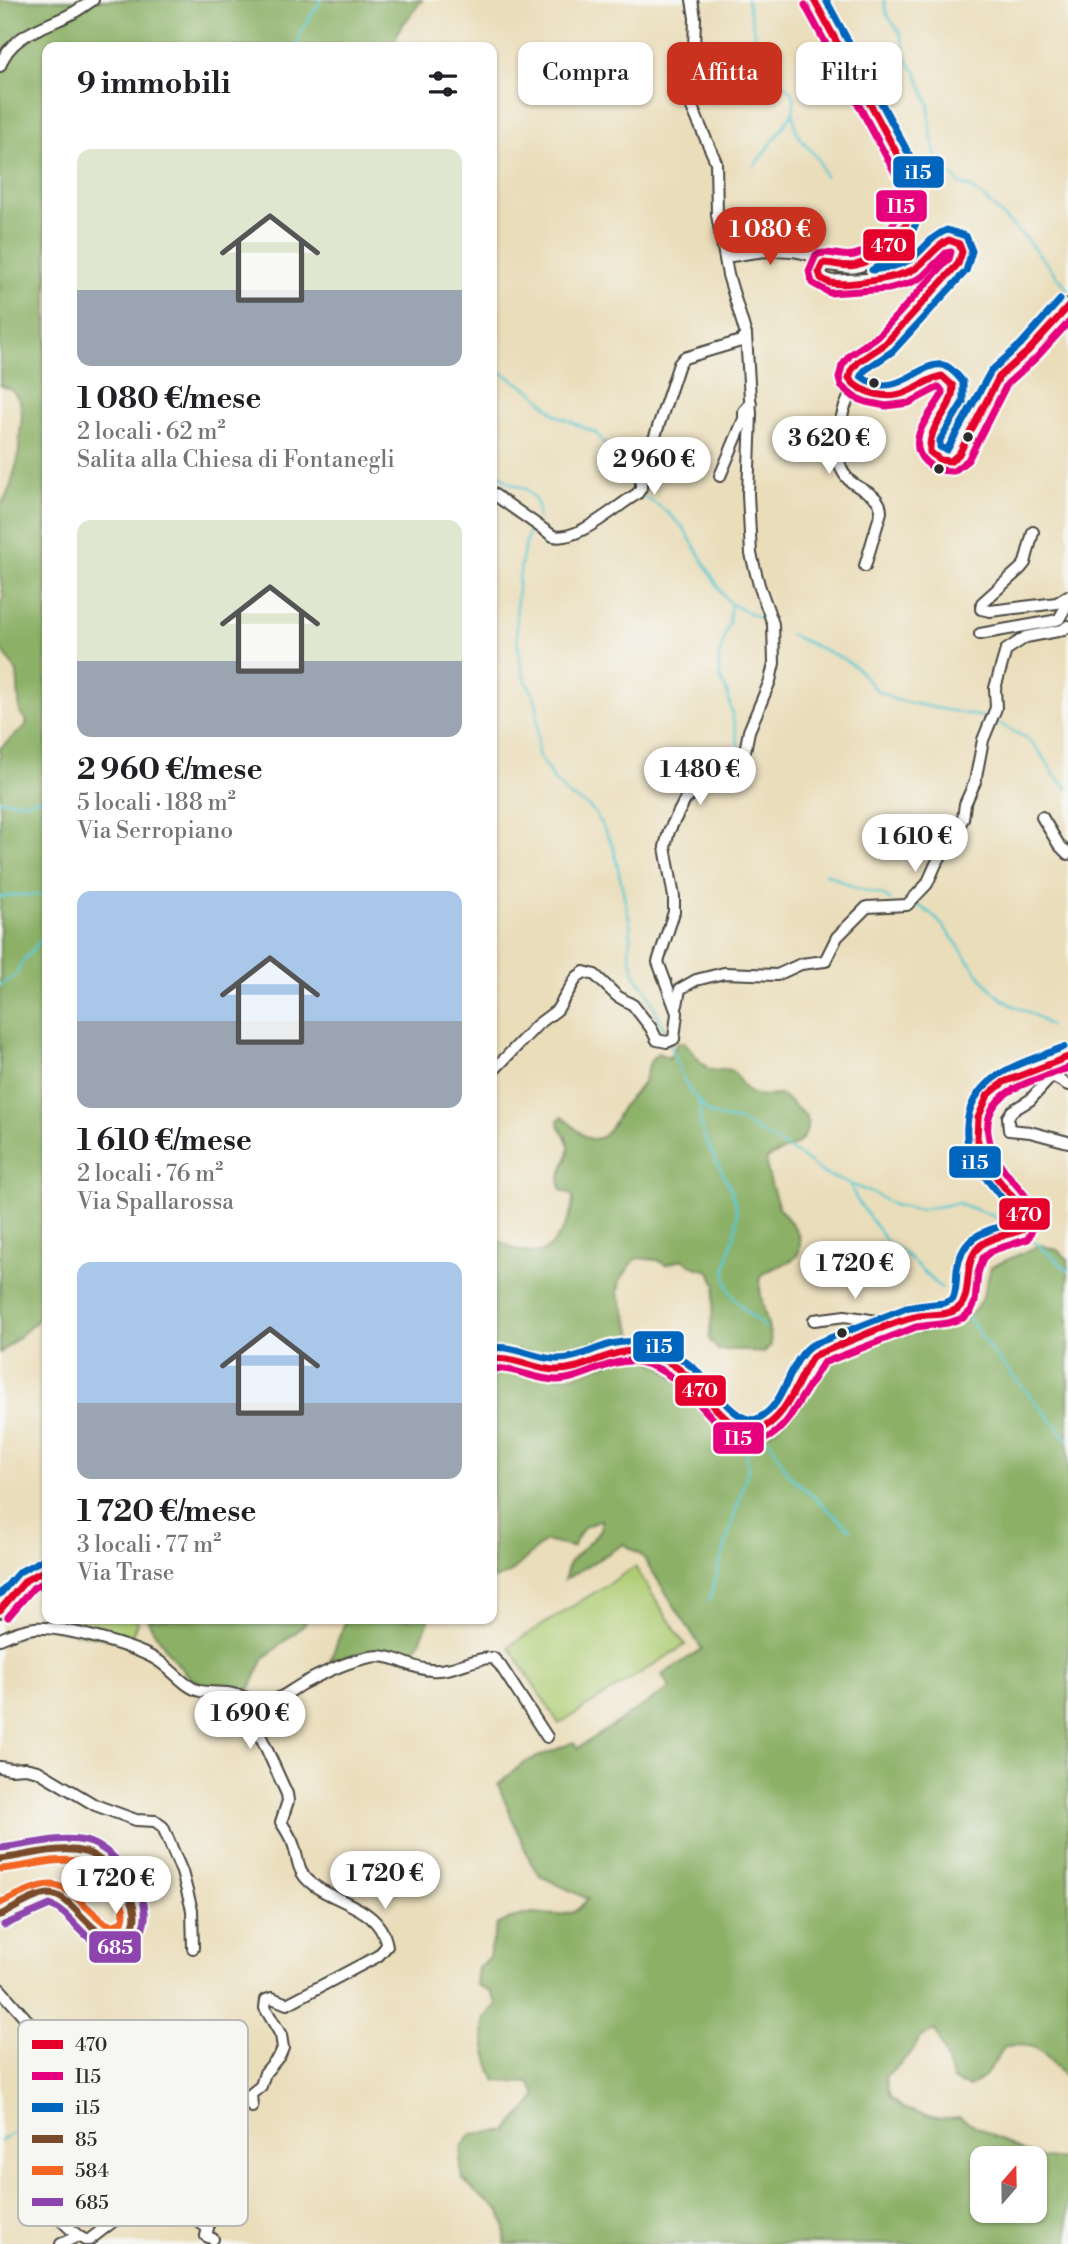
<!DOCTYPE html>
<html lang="it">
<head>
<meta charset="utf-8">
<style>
	:root { --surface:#fff; --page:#f6f6f6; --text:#202124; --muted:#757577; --accent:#c8321e }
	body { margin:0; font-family:"Libre Bodoni",serif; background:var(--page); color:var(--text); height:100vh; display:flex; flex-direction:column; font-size:26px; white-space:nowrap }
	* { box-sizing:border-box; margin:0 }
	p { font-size:23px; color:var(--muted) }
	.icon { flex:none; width:38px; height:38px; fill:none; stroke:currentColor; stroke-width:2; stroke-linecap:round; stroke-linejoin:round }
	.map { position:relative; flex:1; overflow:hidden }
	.panel { position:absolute; left:42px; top:42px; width:455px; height:1582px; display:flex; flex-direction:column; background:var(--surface); border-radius:14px; box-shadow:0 2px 5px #0004 }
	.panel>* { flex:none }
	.banner { position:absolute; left:518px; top:42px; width:444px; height:63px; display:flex; gap:14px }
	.needle { width:46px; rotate:20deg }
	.tools { position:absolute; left:970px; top:2146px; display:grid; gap:14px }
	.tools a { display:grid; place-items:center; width:77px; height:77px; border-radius:14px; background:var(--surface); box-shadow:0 2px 5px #0004; font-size:35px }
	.price { position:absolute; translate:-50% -60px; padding:0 16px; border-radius:24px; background:#fff; color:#222; font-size:23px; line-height:46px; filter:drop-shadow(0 2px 4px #0008) }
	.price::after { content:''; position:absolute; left:50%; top:42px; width:21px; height:16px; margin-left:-10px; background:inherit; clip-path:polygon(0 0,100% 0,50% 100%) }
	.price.current { background:var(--accent); color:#fff }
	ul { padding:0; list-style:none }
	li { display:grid; align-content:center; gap:14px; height:371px; padding:0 35px }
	li span { display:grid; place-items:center; height:217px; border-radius:14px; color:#555 }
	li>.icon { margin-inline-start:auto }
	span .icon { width:126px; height:126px; fill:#fffc; stroke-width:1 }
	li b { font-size:30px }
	h2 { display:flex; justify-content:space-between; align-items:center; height:84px; padding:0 35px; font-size:30px }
	.tag { padding:0 24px; border-radius:14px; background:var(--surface); box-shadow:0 2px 5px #0004; font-size:24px; line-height:63px }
	.tag.current { background:var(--accent); color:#fff }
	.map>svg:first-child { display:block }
	.green { fill:#afcd75; stroke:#6d7c50; stroke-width:2 }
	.forest { fill:#8bb066; stroke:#5b6e48; stroke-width:2; fill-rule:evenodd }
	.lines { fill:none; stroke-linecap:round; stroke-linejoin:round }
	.stream { stroke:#5ac7ce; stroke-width:2.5 }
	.minor-casing { stroke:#484640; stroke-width:14 }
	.tertiary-casing { stroke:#484640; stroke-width:18 }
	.minor { stroke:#fff; stroke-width:10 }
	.tertiary { stroke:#fff; stroke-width:14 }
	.bus-1-casing { stroke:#f6f6f2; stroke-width:12 }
	.bus-2-casing { stroke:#f6f6f2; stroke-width:12 }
	.bus-3-casing { stroke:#f6f6f2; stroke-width:12 }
	.bus-4-casing { stroke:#f6f6f2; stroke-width:12 }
	.bus-5-casing { stroke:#f6f6f2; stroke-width:12 }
	.bus-6-casing { stroke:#f6f6f2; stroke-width:12 }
	.bus-1 { stroke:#e4002b; stroke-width:7 }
	.bus-2 { stroke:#e5007d; stroke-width:7 }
	.bus-3 { stroke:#0065bd; stroke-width:7 }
	.bus-4 { stroke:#7a4b2a; stroke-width:7 }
	.bus-5 { stroke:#f26522; stroke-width:7 }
	.bus-6 { stroke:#8e44ad; stroke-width:7 }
	.bus-dot { fill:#2b2b2b; stroke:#f6f6f2; stroke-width:2.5 }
	.key { fill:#f6f6f2; stroke:#b9b9b6; stroke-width:2 }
	.key-label { font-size:19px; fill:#2b2b2b }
	.line-badge { stroke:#f6f6f2; stroke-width:2.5 }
	.badge-label { font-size:19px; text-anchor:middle; font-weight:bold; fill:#fff }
</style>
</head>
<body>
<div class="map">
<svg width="1068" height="2244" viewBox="0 0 1068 2244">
	<rect width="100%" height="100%" fill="#f6f6f2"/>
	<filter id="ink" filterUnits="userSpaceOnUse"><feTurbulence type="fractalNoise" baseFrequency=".0143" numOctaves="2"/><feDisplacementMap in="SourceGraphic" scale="14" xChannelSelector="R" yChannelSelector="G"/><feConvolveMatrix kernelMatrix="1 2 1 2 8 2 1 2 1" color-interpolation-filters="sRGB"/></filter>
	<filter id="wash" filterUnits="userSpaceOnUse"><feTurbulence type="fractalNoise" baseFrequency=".00686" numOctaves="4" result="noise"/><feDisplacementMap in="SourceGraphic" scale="28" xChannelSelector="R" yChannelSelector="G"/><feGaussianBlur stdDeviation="1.57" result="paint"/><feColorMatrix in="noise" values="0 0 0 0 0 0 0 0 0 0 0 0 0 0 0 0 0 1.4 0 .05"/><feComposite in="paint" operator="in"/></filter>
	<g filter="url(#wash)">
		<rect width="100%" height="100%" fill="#eaddba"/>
		<g class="green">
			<polygon points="635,1567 685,1645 559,1724 509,1646"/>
			<polygon points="56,1619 138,1619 129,1643 55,1629"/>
		</g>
		<g class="forest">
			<polygon points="0,0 422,0 398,31 394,47 47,47 47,1312 0,1353 0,748 25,727 27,721 20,713 17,672 0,647 0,611 3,595 0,576 0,507 10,488 18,459 22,415 20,401 12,390 0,385"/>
			<path d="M678,1042h6c9,8 15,23 27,28 7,3 14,-4 21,1 4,3 7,9 10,14 10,15 23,10 40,10l25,22c4,32 -25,30 -41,43 0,10 9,37 13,47 7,13 21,21 21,37 1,23 -28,19 -38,32 -8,12 10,53 9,69l-8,8 -22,-3h-23l-9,-11 7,-54 -6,-14 -15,-4 -13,-8 -16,6 -9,-5 -18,-2 -5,3 -14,19 -2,13 17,47c-16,4 -30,13 -46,18 -35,11 -64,-2 -97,-11v-111c14,10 28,18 46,17 17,-2 40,-44 34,-59l-10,-3c-8,-16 8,-29 7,-44 -1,-9 -10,-17 -11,-27l4,-3c9,5 16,17 26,21 21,7 28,-24 37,-35 6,-7 14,-13 18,-21 5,-11 5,-22 15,-29l11,5z"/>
			<path d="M1040,1245l17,5 11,9v817l-5,-1c-21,-23 -23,-33 -58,-29l-20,30 -16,11 -15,-6c-8,-17 -10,-34 -19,-51l-15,8 -10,16 -25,24 5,19 14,12 36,10 19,-2 65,35 18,6 26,2v84h-563v-17l-5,-16 -26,-20 -11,-12 -3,-16 2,-16 10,-13 35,-3c11,-15 22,-21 30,-37l-8,-11 -33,-2c-7,-15 -17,-47 -11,-63 2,-5 8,-9 12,-13l-6,-14 -15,-6 2,-17 11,-11 8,-32 14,-7 17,-4 33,1 16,-5 11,-11 -46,-22 -11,-14 -33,-78 25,-22 51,-21 4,6 92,-60 -8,-13 40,-26 -59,-92 -19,-13 -60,36 5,-17 32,-33v-10l-17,7 -12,20 -27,-6 -35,32 -18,7v-215c28,1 48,14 78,11 23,-3 51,-26 76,-17 39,14 56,72 98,79 43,7 60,-59 92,-79 10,-6 21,-14 32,-18 31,-9 82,-6 106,-30 10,-12 13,-30 17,-44zM982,2158h52v52h-52z"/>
			<path d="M147,1619h161l-5,7 -39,32 -15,32c-18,-1 -38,-1 -55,-10 -11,-5 -41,-49 -47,-61z"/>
			<polygon points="346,1619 430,1619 418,1645 414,1648 402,1651 376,1649 330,1661"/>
		</g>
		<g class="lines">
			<g class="stream">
				<polyline points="747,0 757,44 771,70 789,89 795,98 793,112 795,126 800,138 818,159 825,177"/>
				<polyline points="884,0 887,15 901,34 907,60 916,72 929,104 930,128 936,158 960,184 969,187 984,198 1025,238 1068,289"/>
				<polyline points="297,47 301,32 321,0"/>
				<polyline points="754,166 777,136 793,112"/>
				<polyline points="492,364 501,372 533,392 556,415 596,433 633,481"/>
				<polyline points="492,466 508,482 526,489 535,499 538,506 538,518"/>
				<polyline points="644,497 662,508 683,527 723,595 731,604 761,619"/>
				<path d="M529,531c-13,43 -17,95 -7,139 3,13 12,22 15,35l1,50 16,25 14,15 20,11 7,7 18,33 18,81 -2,23 6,25 11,14 22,49"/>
				<polyline points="731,604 729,622 718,660 720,677 728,695 740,752"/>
				<polyline points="789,634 842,658 858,669 874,688 895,700 983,717"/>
				<polyline points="998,723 1028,739 1039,751 1055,776 1068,789"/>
				<polyline points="0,800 25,802 47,797"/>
				<polyline points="825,873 856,888 883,895 891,901"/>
				<polyline points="0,897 16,895 47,895"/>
				<path d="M917,905c33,15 54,70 85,94 9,7 20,10 30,15 6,3 12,8 18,12"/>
				<polyline points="0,985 15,976 23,961 47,933"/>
				<polyline points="670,1044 680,1072 690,1091 709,1113 722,1118 741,1121 799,1155 824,1174 875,1194 893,1205 918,1210 958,1203 1009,1222"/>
				<path d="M699,1103c1,9 0,19 3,27 8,27 34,56 35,85 1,23 -16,45 -10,69 5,17 26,32 38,44"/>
				<polyline points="850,1185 857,1200 887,1242 903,1252 942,1289"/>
				<polyline points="1035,1242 1068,1270"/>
				<polyline points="966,1314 991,1351 1068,1439"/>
				<polyline points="767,1438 773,1446 788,1474 851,1530"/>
				<polyline points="709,1601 748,1469 745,1442"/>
				<polyline points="0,2141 55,2108"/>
			</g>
		</g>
	</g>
	<g filter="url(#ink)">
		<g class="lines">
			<g class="minor-casing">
				<g id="minor">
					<path d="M0,66c10,-31 43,-38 69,-51 9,-4 16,-10 24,-15"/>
					<path d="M725,257c28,-4 74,-15 98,6"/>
					<path d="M855,387c-15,22 -27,70 -7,92 11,12 33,14 33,33l-16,54"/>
					<polyline points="720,476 744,419 744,411 751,403"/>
					<path d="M492,493l61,43c25,6 63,-30 84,-42l4,-6v-10l38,-114 5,-6 57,-17 5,-6"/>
					<polyline points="1033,532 1025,563 1021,568 982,603 981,609 990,611 1057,603 1068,596"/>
					<polyline points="980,634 1053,621 1059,619 1068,603"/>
					<polyline points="1042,817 1059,845 1068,854"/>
					<polyline points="677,1005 680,989 696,980 724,973 777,975 801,964 825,961 837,937 867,907 907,905 927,884 936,864 963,819 965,804 975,782 983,740 996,708 995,688 1006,650 1026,637 1063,630 1068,626"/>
					<polyline points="1063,1060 1060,1067 1030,1100 1012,1111 1008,1117 1009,1130 1030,1132 1068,1142"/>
					<polyline points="492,1072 537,1025 557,1010 577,977 584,972 595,975 617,996 633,1005 651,1028 657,1040 667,1042 674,1039 677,1013 658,962 674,912 674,897 665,847 669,831 685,800 711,777 737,764 742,758 745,751 749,731 770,681 774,663 773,624 759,585 751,554 748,494 751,414 746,335 728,275 717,215 716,162 687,96 694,49 695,18 692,0"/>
					<polyline points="1056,1072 1056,1078 1068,1085"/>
					<polyline points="814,1320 845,1316 896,1324"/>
					<polyline points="26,1580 35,1565 47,1560"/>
					<path d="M0,1639c11,-5 23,-10 35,-11 27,-2 99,18 122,32 15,9 27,27 43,31 9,2 18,1 27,2 14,2 32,11 47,7 11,-3 21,-13 32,-18 19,-10 43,-21 64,-25 25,-4 40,12 61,13 23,2 42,-13 62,-12l7,7 47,72"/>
					<path d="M239,1695l23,44 25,55 1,7 -7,21c4,6 8,13 11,19 6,13 4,25 13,36 22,26 75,26 82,69l-9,10 -91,48 -15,-6 -6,2 -1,8 16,27 2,13 -3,7 -15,18 -4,13 -10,8 1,13"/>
					<polyline points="0,1767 11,1769 25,1768 38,1771 95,1805 136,1820 155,1821 163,1827 182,1872 192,1910 193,1948"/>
					<polyline points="0,1989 27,2020 45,2034 44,2053 62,2092 90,2118 122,2144 155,2189"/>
					<polyline points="24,2190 32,2193 78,2236"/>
					<polyline points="61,2244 78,2236 85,2240 89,2240 155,2189 165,2199 208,2228 206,2236 213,2239"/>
				</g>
			</g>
			<g class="tertiary-casing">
				<g id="tertiary">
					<path d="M814,0l96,178c2,9 4,18 2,28 -5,24 -31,53 -56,59 -10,3 -22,-3 -33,-2l-4,9 2,6 9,5c27,-2 62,0 86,-15 12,-8 20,-24 33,-28l10,4 3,8 -4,12 -73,80 -27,18 -7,9 -2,8c7,9 13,12 24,14 41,10 38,-14 69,-17l11,10v12l-24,39 1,15 10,8 11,1 8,-7 40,-77 29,-26 40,-44"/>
					<path d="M492,1359c22,-5 41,9 62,11 37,2 59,-31 98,-15 11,4 24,12 33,19 23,19 55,85 91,44 14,-17 24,-41 36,-60l6,-4c32,-12 63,-26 95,-37 13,-4 30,-1 43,-7 21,-10 -1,-46 26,-66 12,-8 28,-8 40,-14l4,-10 -3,-10 -26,-32 -14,-22 -6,-18 1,-20 10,-23 16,-13 64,-25"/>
					<polyline points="0,1610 26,1580 47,1569"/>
					<path d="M0,1859c32,-1 81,-22 106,4 12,12 19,27 28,41 2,9 1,19 -5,26 -26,29 -53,-34 -78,-36 -11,0 -39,16 -51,21"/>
				</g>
			</g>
			<use href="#minor" class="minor"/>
			<use href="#tertiary" class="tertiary"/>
			<g class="bus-1-casing">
				<g id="bus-1">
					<path d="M814,0l96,178c2,9 4,19 2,28 -5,26 -30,52 -56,59 -10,3 -22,-2 -33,-2l-4,9 2,6c1,1 8,5 10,5 17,3 70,-5 85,-15 12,-8 19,-22 33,-28l10,4 3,8 -4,12 -73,80 -27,18 -7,9 -2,8c13,15 39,21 57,13 13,-5 22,-13 36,-16l11,10c0,28 -25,35 -23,66l10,8 11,1 8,-7 40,-77 29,-26 40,-44"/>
					<path d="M492,1359c23,-3 41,10 63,11 36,1 59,-29 98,-15 11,4 23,11 32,19 25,22 54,82 91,44 16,-17 24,-41 36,-60l6,-4c32,-12 64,-29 97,-37 14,-4 30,0 42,-8 18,-12 3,-47 24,-64 11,-9 28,-10 41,-15l4,-10 -3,-10 -26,-32 -14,-22 -6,-18 1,-20 10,-23 16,-13 64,-25"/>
					<polyline points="0,1610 26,1580 47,1569"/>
				</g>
			</g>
			<g class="bus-2-casing">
				<g id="bus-2">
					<path d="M805,5l95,177c2,7 3,14 2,22 -5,21 -27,46 -48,51 -13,3 -26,-6 -38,0l-7,16 3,12 18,10 58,-4 22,-6 12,-6 24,-24 5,-1 -2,7 -71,77 -28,19 -8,11 -3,12 2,8 13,11 12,5 20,4 23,-3 30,-16 3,4v4c-7,12 -19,26 -23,39 -7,24 13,38 35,37l14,-11 39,-76 29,-26 32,-35"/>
					<path d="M493,1369c23,-2 41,11 63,11 29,0 55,-24 83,-18 14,3 27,10 38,19 34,28 66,98 112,37l34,-55 93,-36 32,-4 15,-5 8,-7 4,-9 3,-29 5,-15 8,-7 37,-12 8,-18c-2,-19 -16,-31 -28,-46 -20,-25 -33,-59 -1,-82 15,-11 43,-18 61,-25"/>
					<polyline points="8,1617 33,1588 47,1581"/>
				</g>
			</g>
			<g class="bus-3-casing">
				<g id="bus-3">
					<path d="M826,0l93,173c12,41 -12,77 -47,97 13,-2 28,-4 39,-11 13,-9 20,-23 36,-29l19,6 6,15 -6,20 -73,80 -28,19 -4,6c36,28 60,-19 85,-10 6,3 13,11 17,16v20l-23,38v7l7,3 44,-79 30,-27 39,-44"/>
					<path d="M492,1348c23,-3 41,10 63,11 14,1 28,-5 41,-10 27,-11 51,-10 77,4 9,6 18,12 26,20 12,12 40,56 60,45 28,-14 28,-56 53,-73l97,-38 35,-4 9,-4c4,-10 3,-19 4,-29 5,-35 28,-39 57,-48l1,-2c-6,-18 -30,-39 -40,-58 -7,-11 -9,-23 -8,-36 3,-52 57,-63 97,-79"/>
					<polyline points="0,1594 19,1572 42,1560"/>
				</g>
			</g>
			<g class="bus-4-casing">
				<path id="bus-4" d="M0,1859c27,-3 58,-14 85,-7 25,6 75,70 35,84 -26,10 -46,-42 -71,-42 -16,1 -35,15 -49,21"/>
			</g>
			<g class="bus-5-casing">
				<path id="bus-5" d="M0,1903c64,-30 55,-22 105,20l7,3 10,-4c5,-12 -1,-19 -7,-30 -31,-50 -66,-27 -114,-23"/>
			</g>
			<g class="bus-6-casing">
				<path id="bus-6" d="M0,1848c28,-2 57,-13 85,-7 32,6 83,70 49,98 -7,6 -14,9 -24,8 -26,-2 -37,-34 -60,-42l-46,20"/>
			</g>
			<use href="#bus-1" class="bus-1"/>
			<use href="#bus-2" class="bus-2"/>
			<use href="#bus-3" class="bus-3"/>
			<use href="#bus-4" class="bus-4"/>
			<use href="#bus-5" class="bus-5"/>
			<use href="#bus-6" class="bus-6"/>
		</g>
	</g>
	<g class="bus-dot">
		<circle cx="874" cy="383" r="6"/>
		<circle cx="968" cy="437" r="6"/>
		<circle cx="939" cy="469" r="6"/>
		<circle cx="842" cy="1333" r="6"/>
	</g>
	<rect x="18" y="2020" width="230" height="206" rx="10" class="key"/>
	<rect x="32" y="2040" width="31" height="9" fill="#e4002b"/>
	<rect x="32" y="2072" width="31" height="8" fill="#e5007d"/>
	<rect x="32" y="2103" width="31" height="9" fill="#0065bd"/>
	<rect x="32" y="2135" width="31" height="8" fill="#7a4b2a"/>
	<rect x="32" y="2166" width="31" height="9" fill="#f26522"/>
	<rect x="32" y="2198" width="31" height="8" fill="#8e44ad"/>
	<g class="key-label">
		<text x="75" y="2051">470</text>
		<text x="75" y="2083">I15</text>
		<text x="75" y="2114">i15</text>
		<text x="75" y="2146">85</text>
		<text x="75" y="2177">584</text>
		<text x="75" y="2209">685</text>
	</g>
	<g class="line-badge">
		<rect x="892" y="155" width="53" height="34" rx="7" fill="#0065bd"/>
		<rect x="875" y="189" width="53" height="34" rx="7" fill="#e5007d"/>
		<rect x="862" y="228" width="54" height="34" rx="7" fill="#e4002b"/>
		<rect x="948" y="1145" width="54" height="34" rx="7" fill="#0065bd"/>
		<rect x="998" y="1197" width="53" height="34" rx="7" fill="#e4002b"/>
		<rect x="632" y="1330" width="53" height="33" rx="7" fill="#0065bd"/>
		<rect x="674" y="1374" width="53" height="33" rx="7" fill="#e4002b"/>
		<rect x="712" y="1421" width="53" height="34" rx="7" fill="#e5007d"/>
		<rect x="88" y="1930" width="54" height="34" rx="7" fill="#8e44ad"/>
	</g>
	<g class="badge-label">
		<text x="918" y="179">i15</text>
		<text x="901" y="213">I15</text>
		<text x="889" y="252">470</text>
		<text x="975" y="1169">i15</text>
		<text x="1024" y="1221">470</text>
		<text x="659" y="1353">i15</text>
		<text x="700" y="1397">470</text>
		<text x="738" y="1445">I15</text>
		<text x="115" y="1954">685</text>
	</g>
</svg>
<div class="tools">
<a><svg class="needle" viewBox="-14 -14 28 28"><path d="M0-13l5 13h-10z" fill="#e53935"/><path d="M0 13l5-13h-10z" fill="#757577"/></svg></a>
</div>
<b class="price current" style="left:770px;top:267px">1 080 €</b>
<b class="price" style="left:829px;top:476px">3 620 €</b>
<b class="price" style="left:654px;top:497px">2 960 €</b>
<b class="price" style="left:700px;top:807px">1 480 €</b>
<b class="price" style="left:915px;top:874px">1 610 €</b>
<b class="price" style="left:855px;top:1301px">1 720 €</b>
<b class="price" style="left:250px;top:1751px">1 690 €</b>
<b class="price" style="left:385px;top:1911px">1 720 €</b>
<b class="price" style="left:116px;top:1916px">1 720 €</b>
<div class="banner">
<a class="tag">Compra</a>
<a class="tag current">Affitta</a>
<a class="tag">Filtri</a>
</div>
<section class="panel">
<h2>9 immobili<svg class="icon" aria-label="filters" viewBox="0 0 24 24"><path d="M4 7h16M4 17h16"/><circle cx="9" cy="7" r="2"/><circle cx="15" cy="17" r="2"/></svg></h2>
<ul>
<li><span style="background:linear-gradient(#dfe7d0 65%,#9aa5b1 0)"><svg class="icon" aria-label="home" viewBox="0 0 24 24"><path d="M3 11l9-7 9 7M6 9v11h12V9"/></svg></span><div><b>1 080 €/mese</b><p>2 locali · 62 m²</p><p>Salita alla Chiesa di Fontanegli</p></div></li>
<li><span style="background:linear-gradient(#dfe7d0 65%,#9aa5b1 0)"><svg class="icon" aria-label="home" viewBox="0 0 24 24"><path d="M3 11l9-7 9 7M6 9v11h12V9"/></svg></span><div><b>2 960 €/mese</b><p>5 locali · 188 m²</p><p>Via Serropiano</p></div></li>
<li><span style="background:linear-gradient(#a9c7e8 60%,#9aa5b1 0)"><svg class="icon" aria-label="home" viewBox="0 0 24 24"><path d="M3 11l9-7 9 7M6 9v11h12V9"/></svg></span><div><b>1 610 €/mese</b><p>2 locali · 76 m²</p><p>Via Spallarossa</p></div></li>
<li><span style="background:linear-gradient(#a9c7e8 65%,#9aa5b1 0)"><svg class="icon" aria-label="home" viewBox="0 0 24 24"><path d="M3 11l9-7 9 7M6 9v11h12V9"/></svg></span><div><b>1 720 €/mese</b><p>3 locali · 77 m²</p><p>Via Trase</p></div></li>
</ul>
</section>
</div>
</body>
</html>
